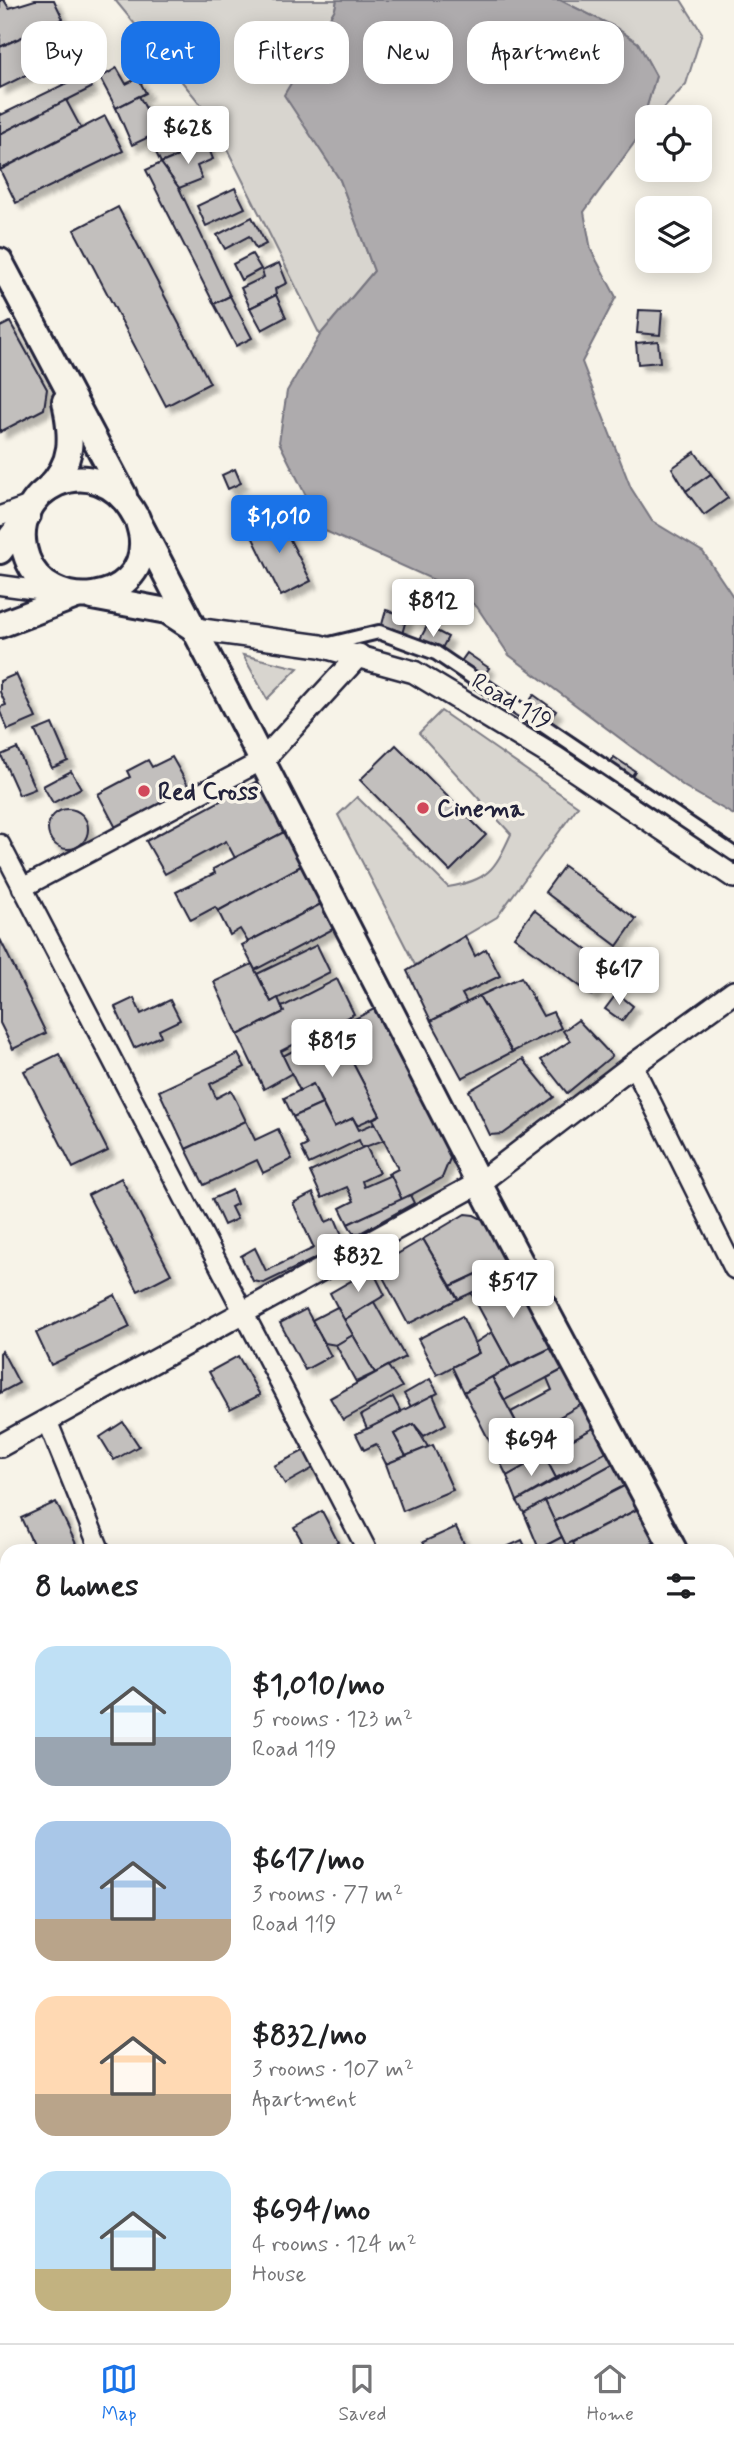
<!DOCTYPE html>
<html lang="en">
<head>
<meta charset="utf-8">
<style>
	:root { --surface:#fff; --page:#f6f6f6; --text:#202124; --muted:#757577; --line:#e0e0e0; --accent:#1a73e8 }
	body { margin:0; font-family:Mynerve,sans-serif; background:var(--page); color:var(--text); height:100vh; display:flex; flex-direction:column; font-size:26px; white-space:nowrap }
	* { box-sizing:border-box; margin:0 }
	p { font-size:23px; color:var(--muted) }
	.icon { flex:none; width:38px; height:38px; fill:none; stroke:currentColor; stroke-width:2; stroke-linecap:round; stroke-linejoin:round }
	.map { position:relative; flex:1; overflow:hidden }
	.side { position:absolute; left:0px; top:1544px; width:735px; height:800px; display:flex; flex-direction:column; background:var(--surface); border-radius:21px 21px 0 0; box-shadow:0 4px 18px #0003 }
	.side>* { flex:none }
	.hud { position:absolute; left:21px; top:21px; width:693px; height:63px; display:flex; gap:14px }
	.tools { position:absolute; left:635px; top:105px; display:grid; gap:14px }
	.tools a { display:grid; place-items:center; width:77px; height:77px; border-radius:14px; background:var(--surface); box-shadow:0 4px 18px #0003; font-size:35px }
	.price { position:absolute; translate:-50% -60px; padding:0 16px; border-radius:7px; background:#fff; color:#222; font-size:23px; line-height:46px; filter:drop-shadow(0 2px 4px #0008) }
	.price::after { content:''; position:absolute; left:50%; top:42px; width:21px; height:16px; margin-left:-10px; background:inherit; clip-path:polygon(0 0,100% 0,50% 100%) }
	.price.on { background:var(--accent); color:#fff }
	ul { padding:0; list-style:none }
	li { display:flex; align-items:center; gap:21px; height:175px; padding:0 35px }
	li span { display:grid; place-items:center; flex:none; width:196px; height:140px; border-radius:21px; color:#555 }
	li>.icon { margin-inline-start:auto }
	span .icon { width:84px; height:84px; fill:#fffc; stroke-width:1 }
	li b { font-size:30px }
	h2 { display:flex; justify-content:space-between; align-items:center; height:84px; padding:0 35px; font-size:30px }
	.tag { padding:0 24px; border-radius:21px; background:var(--surface); box-shadow:0 4px 18px #0003; font-size:24px; line-height:63px }
	.tag.on { background:var(--accent); color:#fff }
	.tab-bar { display:flex; justify-content:space-around; align-items:center; height:98px; border-top:2px solid var(--line); background:var(--surface); font-size:19px; color:var(--muted) }
	.tab-bar a { display:grid; justify-items:center; gap:4px }
	.tab-bar .on { color:var(--accent) }
	.map>svg:first-child { display:block }
	.green { fill:#d8d5cf; stroke:#7d7c85; stroke-width:2 }
	.water { fill:#aeabad; stroke:#76747f; stroke-width:2 }
	.building { fill:#c2bfbd; stroke:#22223b; stroke-width:2; filter:url(#shadow) }
	.lines { fill:none; stroke-linecap:round; stroke-linejoin:round }
	.pedestrian-casing { stroke:#22223b; stroke-width:18 }
	.minor-casing { stroke:#22223b; stroke-width:23 }
	.tertiary-casing { stroke:#22223b; stroke-width:26 }
	.secondary-casing { stroke:#22223b; stroke-width:30 }
	.pedestrian { stroke:#f7f3e8; stroke-width:12 }
	.minor { stroke:#f7f3e8; stroke-width:18 }
	.tertiary { stroke:#f7f3e8; stroke-width:21 }
	.secondary { stroke:#f7f3e8; stroke-width:24 }
	.poi-dot { fill:#d1495b; stroke:#f7f3e8; stroke-width:2.5 }
	.labels { text-anchor:middle; stroke-width:7; stroke-linejoin:round; paint-order:stroke }
	.street-label { font-size:24px; fill:#22223b; stroke:#f7f3e8 }
	.poi-label { font-size:24px; font-weight:bold; fill:#22223b; stroke:#f7f3e8; text-anchor:start }
</style>
</head>
<body>
<div class="map">
<svg width="734" height="2343" viewBox="0 0 734 2343">
	<defs>
		<filter id="shadow"><feDropShadow dx="6" dy="6" stdDeviation="2" flood-color="#0004"/></filter>
	</defs>
	<rect width="100%" height="100%" fill="#f7f3e8"/>
	<filter id="ink" filterUnits="userSpaceOnUse"><feTurbulence type="fractalNoise" baseFrequency=".0143" numOctaves="2"/><feDisplacementMap in="SourceGraphic" scale="14" xChannelSelector="R" yChannelSelector="G"/><feConvolveMatrix kernelMatrix="1 2 1 2 8 2 1 2 1" color-interpolation-filters="sRGB"/></filter>
	<g filter="url(#ink)">
		<g class="green">
			<polygon points="115,0 337,0 335,9 285,95 340,180 374,271 320,335 211,117"/>
			<polygon points="560,0 681,0 702,33 686,84 656,117 648,117 647,127 637,139 656,76 638,43 615,27"/>
			<polygon points="243,655 298,668 267,699"/>
			<path d="M441,711l137,95 -81,111 -82,48 -77,-150 19,-18 91,90c40,-7 46,-16 63,-53l-92,-101z"/>
		</g>
		<polygon class="water" points="337,0 560,0 615,27 638,43 656,76 637,139 584,212 591,250 616,297 582,362 631,488 652,521 703,552 734,598 734,815 685,787 509,655 477,607 454,589 323,530 279,442 287,391 320,335 374,271 340,180 284,95 335,9"/>
		<g class="building">
			<polygon points="0,0 4,0 9,8 35,0 54,0 63,19 0,47"/>
			<polygon points="31,33 41,53 69,38 76,50 0,88 0,47"/>
			<polygon points="117,68 126,84 138,78 146,93 116,108 100,78"/>
			<polygon points="85,74 91,88 0,134 0,113 1,115"/>
			<polygon points="139,96 150,116 159,113 168,128 132,145 116,108"/>
			<polygon points="66,100 81,128 0,170 0,134"/>
			<polygon points="105,116 123,151 16,203 0,170"/>
			<polygon points="195,116 207,144 161,163 149,138"/>
			<polygon points="207,144 213,159 197,166 202,179 179,188 161,163"/>
			<polygon points="161,163 179,188 230,296 214,304 146,170"/>
			<polygon points="235,188 245,208 206,226 197,206"/>
			<polygon points="118,207 210,383 166,406 74,230"/>
			<polygon points="252,217 266,244 256,249 249,236 225,249 217,235"/>
			<polygon points="252,254 261,269 241,280 233,264"/>
			<polygon points="279,263 287,283 275,289 276,295 250,308 241,288 264,277 262,271"/>
			<polygon points="276,295 286,317 262,330 250,308"/>
			<polygon points="230,296 252,338 236,346 214,304"/>
			<polygon points="639,310 662,311 660,335 637,333"/>
			<polygon points="10,322 47,389 44,409 0,432 0,327"/>
			<polygon points="658,341 660,362 638,364 636,343"/>
			<polygon points="695,452 711,474 686,491 672,468"/>
			<polygon points="235,469 241,483 228,489 222,475"/>
			<polygon points="711,474 728,498 704,515 686,491"/>
			<polygon points="277,514 311,581 281,596 248,528"/>
			<polygon points="386,610 407,616 402,634 381,628"/>
			<polygon points="427,626 448,637 440,652 419,641"/>
			<polygon points="467,653 489,668 479,683 457,667"/>
			<polygon points="16,674 36,718 8,730 0,712 0,707 6,705 0,692 0,681"/>
			<polygon points="534,695 556,711 543,730 520,714"/>
			<polygon points="52,724 68,761 52,768 35,731"/>
			<polygon points="396,745 486,835 450,871 360,780"/>
			<polygon points="17,748 35,789 19,795 1,755"/>
			<polygon points="172,757 190,789 116,828 98,794 130,777 127,771 148,760 152,767"/>
			<polygon points="614,757 635,771 626,785 605,771"/>
			<polygon points="71,771 81,788 53,803 43,786"/>
			<polygon points="257,781 284,832 235,858 226,841 165,874 146,841"/>
			<circle cx="68" cy="829" r="20"/>
			<polygon points="284,832 301,866 218,911 215,907 191,920 176,892 215,873 213,869"/>
			<polygon points="301,866 321,904 248,942 240,929 230,935 218,911"/>
			<polygon points="564,866 636,919 617,946 545,892"/>
			<polygon points="321,904 333,929 255,970 242,945"/>
			<polygon points="534,910 611,968 592,995 514,937"/>
			<polygon points="465,936 475,956 486,949 500,976 462,994 467,1003 431,1021 407,971"/>
			<polygon points="0,939 46,1033 13,1049 0,1023"/>
			<polygon points="317,945 330,972 271,1002 257,974"/>
			<polygon points="252,964 271,1002 278,998 284,1012 238,1035 214,982"/>
			<polygon points="521,977 543,1016 553,1012 561,1028 512,1052 479,996"/>
			<polygon points="337,979 354,1014 281,1051 292,1073 264,1089 238,1035 284,1012 282,1007"/>
			<polygon points="617,993 633,1006 622,1021 605,1009"/>
			<polygon points="479,996 512,1052 462,1078 431,1021"/>
			<polygon points="134,998 141,1014 170,1000 180,1020 159,1030 161,1036 134,1048 115,1007"/>
			<polygon points="374,1009 451,1156 442,1178 402,1200 388,1174 398,1169 373,1119 380,1115 335,1029"/>
			<polygon points="578,1020 612,1056 567,1093 541,1060 570,1041 563,1031"/>
			<polygon points="335,1029 380,1115 357,1125 353,1118 334,1127 313,1084 300,1091 283,1056"/>
			<polygon points="59,1054 108,1151 73,1168 24,1071"/>
			<polygon points="238,1054 245,1067 210,1084 216,1098 231,1090 246,1121 186,1149 159,1091"/>
			<polygon points="523,1059 554,1097 503,1134 490,1135 469,1091"/>
			<polygon points="313,1084 322,1104 293,1117 284,1098"/>
			<polygon points="322,1104 334,1127 353,1118 359,1130 375,1123 384,1140 362,1148 359,1140 309,1164 301,1148 307,1145 293,1117"/>
			<polygon points="246,1121 255,1140 278,1129 292,1159 263,1173 257,1160 204,1185 186,1149"/>
			<polygon points="366,1146 379,1173 362,1181 364,1187 391,1175 402,1200 348,1224 340,1208 354,1201 347,1187 322,1198 310,1172"/>
			<polygon points="121,1178 171,1274 138,1291 88,1195"/>
			<polygon points="232,1190 237,1204 231,1207 237,1219 224,1225 212,1199"/>
			<polygon points="313,1193 326,1222 335,1218 344,1240 341,1246 264,1283 253,1281 241,1256 255,1248 266,1271 314,1248 293,1203"/>
			<polygon points="410,1195 414,1203 360,1233 353,1233 348,1224"/>
			<polygon points="465,1214 474,1215 490,1223 509,1259 451,1286 423,1239"/>
			<polygon points="423,1239 458,1299 408,1324 377,1266"/>
			<polygon points="509,1259 516,1273 458,1299 451,1286"/>
			<polygon points="372,1269 385,1295 344,1320 330,1293"/>
			<polygon points="516,1273 555,1346 511,1367 471,1293"/>
			<polygon points="115,1295 130,1327 51,1365 36,1333"/>
			<polygon points="374,1302 405,1357 375,1373 344,1320"/>
			<polygon points="337,1307 353,1335 336,1345 325,1343 312,1320"/>
			<polygon points="306,1309 331,1356 305,1370 280,1323"/>
			<polygon points="462,1316 479,1353 437,1375 418,1339"/>
			<polygon points="492,1332 511,1367 464,1392 452,1367 479,1353 475,1343"/>
			<polygon points="353,1335 375,1373 356,1382 336,1345"/>
			<polygon points="555,1346 566,1368 505,1400 492,1377"/>
			<polygon points="2,1351 19,1383 0,1393 0,1353"/>
			<polygon points="238,1356 260,1395 230,1410 209,1372"/>
			<polygon points="388,1366 402,1387 343,1420 330,1398"/>
			<polygon points="566,1368 584,1403 524,1437 511,1412 552,1390 547,1378"/>
			<polygon points="492,1377 524,1437 495,1452 464,1392"/>
			<polygon points="430,1379 438,1393 411,1407 404,1394"/>
			<polygon points="433,1395 446,1424 424,1436 414,1424 394,1434 406,1456 386,1464 376,1444 364,1450 356,1434"/>
			<polygon points="393,1397 401,1412 367,1429 361,1415"/>
			<polygon points="584,1403 597,1426 507,1476 495,1452 524,1437 530,1447 562,1429 556,1419"/>
			<polygon points="556,1419 562,1429 530,1447 524,1437"/>
			<polygon points="123,1422 139,1446 114,1460 100,1437"/>
			<polygon points="414,1424 428,1447 406,1456 394,1434"/>
			<polygon points="597,1426 610,1450 556,1478 544,1455"/>
			<polygon points="433,1445 453,1490 403,1511 386,1464"/>
			<polygon points="307,1449 317,1466 285,1484 274,1466"/>
			<polygon points="610,1450 616,1462 524,1513 517,1501"/>
			<polygon points="544,1455 556,1478 517,1501 507,1476"/>
			<polygon points="616,1462 628,1484 554,1522 545,1501"/>
			<polygon points="628,1484 640,1508 566,1545 554,1522"/>
			<polygon points="545,1501 562,1537 539,1549 524,1513"/>
			<polygon points="56,1502 78,1548 28,1550 34,1546 21,1518"/>
			<polygon points="640,1508 658,1541 639,1550 576,1550 573,1542"/>
			<polygon points="322,1511 338,1542 322,1550 307,1550 294,1527"/>
			<polygon points="456,1527 467,1550 427,1550 423,1542"/>
			<polygon points="562,1537 568,1550 540,1550 539,1549"/>
			<polygon points="522,1540 527,1550 500,1550"/>
			<polygon points="3,1885 7,1893 7,1943 3,1944 0,1937 0,1887"/>
		</g>
		<g class="lines">
			<g class="pedestrian-casing">
				<polyline id="pedestrian" points="325,645 379,632 436,653 734,854"/>
			</g>
			<g class="minor-casing">
				<g id="minor">
					<polyline points="0,516 33,504"/>
					<polyline points="0,585 59,593"/>
					<polyline points="0,844 367,1550"/>
					<polyline points="22,888 263,760"/>
					<polyline points="633,1065 734,1269"/>
					<polyline points="47,1420 100,1550"/>
					<polyline points="728,1598 734,1595"/>
					<polyline points="0,1981 7,1978"/>
					<polyline points="728,2097 734,2094"/>
					<polyline points="0,2220 7,2234"/>
					<polyline points="728,2272 734,2285"/>
					<polyline points="60,2336 63,2343"/>
					<polyline points="416,2336 419,2343"/>
					<polyline points="252,2343 265,2336"/>
				</g>
			</g>
			<g class="tertiary-casing">
				<g id="tertiary">
					<polyline points="195,629 320,646 414,672 556,758 734,877"/>
					<polyline points="263,760 359,655"/>
					<polyline points="0,1446 479,1183 633,1065 734,992"/>
				</g>
			</g>
			<g class="secondary-casing">
				<g id="secondary">
					<polyline points="0,261 124,495"/>
					<path d="M47,489c28,-27 25,-53 18,-88"/>
					<path d="M137,518c2,7 5,16 5,23 3,63 -94,75 -115,17 -25,-68 69,-117 109,-41 116,221 227,444 343,666 64,123 130,245 195,367"/>
					<polyline points="0,551 28,515"/>
					<polyline points="92,597 167,611 193,628"/>
					<polyline points="0,625 76,596"/>
					<polyline points="728,1653 734,1664"/>
				</g>
			</g>
			<use href="#pedestrian" class="pedestrian"/>
			<use href="#minor" class="minor"/>
			<use href="#tertiary" class="tertiary"/>
			<use href="#secondary" class="secondary"/>
		</g>
	</g>
	<g class="poi-dot">
		<circle cx="144" cy="791" r="7"/>
		<circle cx="423" cy="808" r="7"/>
	</g>
	<g class="labels">
		<g class="street-label">
			<text transform="translate(512 701) rotate(31)" y="8">Road 119</text>
		</g>
		<g class="poi-label">
			<text x="158" y="799">Red Cross</text>
			<text x="437" y="816">Cinema</text>
		</g>
	</g>
</svg>
<div class="tools">
<a><svg class="icon" aria-label="locate" viewBox="0 0 24 24"><circle cx="12" cy="12" r="6"/><path d="M12 2v4M12 18v4M2 12h4M18 12h4"/></svg></a>
<a><svg class="icon" aria-label="layers" viewBox="0 0 24 24"><path d="M12 4l9 5-9 5-9-5zM3 14l9 5 9-5"/></svg></a>
</div>
<b class="price" style="left:188px;top:166px">$628</b>
<b class="price on" style="left:279px;top:555px">$1,010</b>
<b class="price" style="left:433px;top:639px">$812</b>
<b class="price" style="left:619px;top:1007px">$617</b>
<b class="price" style="left:332px;top:1079px">$815</b>
<b class="price" style="left:358px;top:1294px">$832</b>
<b class="price" style="left:513px;top:1320px">$517</b>
<b class="price" style="left:531px;top:1478px">$694</b>
<div class="hud">
<a class="tag">Buy</a>
<a class="tag on">Rent</a>
<a class="tag">Filters</a>
<a class="tag">New</a>
<a class="tag">Apartment</a>
</div>
<section class="side">
<h2>8 homes<svg class="icon" aria-label="filters" viewBox="0 0 24 24"><path d="M4 7h16M4 17h16"/><circle cx="9" cy="7" r="2"/><circle cx="15" cy="17" r="2"/></svg></h2>
<ul>
<li><span style="background:linear-gradient(#bfe0f5 65%,#9aa5b1 0)"><svg class="icon" aria-label="home" viewBox="0 0 24 24"><path d="M3 11l9-7 9 7M6 9v11h12V9"/></svg></span><div><b>$1,010/mo</b><p>5 rooms · 123 m²</p><p>Road 119</p></div></li>
<li><span style="background:linear-gradient(#a9c7e8 70%,#b9a48a 0)"><svg class="icon" aria-label="home" viewBox="0 0 24 24"><path d="M3 11l9-7 9 7M6 9v11h12V9"/></svg></span><div><b>$617/mo</b><p>3 rooms · 77 m²</p><p>Road 119</p></div></li>
<li><span style="background:linear-gradient(#ffd9b3 70%,#b9a48a 0)"><svg class="icon" aria-label="home" viewBox="0 0 24 24"><path d="M3 11l9-7 9 7M6 9v11h12V9"/></svg></span><div><b>$832/mo</b><p>3 rooms · 107 m²</p><p>Apartment</p></div></li>
<li><span style="background:linear-gradient(#bfe0f5 70%,#c2b280 0)"><svg class="icon" aria-label="home" viewBox="0 0 24 24"><path d="M3 11l9-7 9 7M6 9v11h12V9"/></svg></span><div><b>$694/mo</b><p>4 rooms · 124 m²</p><p>House</p></div></li>
</ul>
</section>
</div>
<nav class="tab-bar">
<a class="on"><svg class="icon" aria-label="map" viewBox="0 0 24 24"><path d="M3 6l6-2 6 2 6-2v14l-6 2-6-2-6 2zM9 4v14M15 6v14"/></svg>Map</a>
<a><svg class="icon" aria-label="saved" viewBox="0 0 24 24"><path d="M7 4h10v16l-5-4-5 4z"/></svg>Saved</a>
<a><svg class="icon" aria-label="home" viewBox="0 0 24 24"><path d="M3 11l9-7 9 7M6 9v11h12V9"/></svg>Home</a>
</nav>
</body>
</html>
